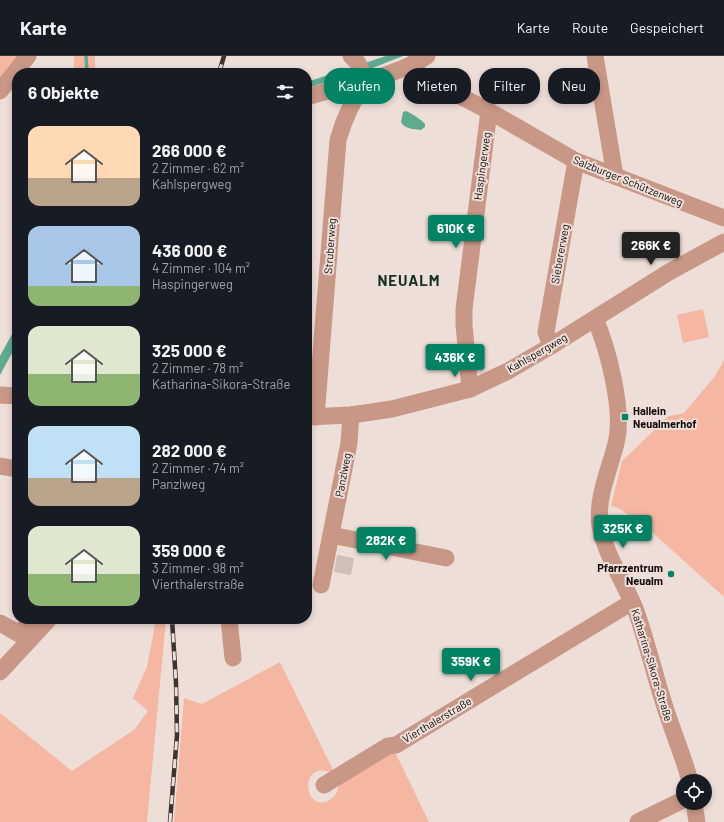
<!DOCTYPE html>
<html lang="de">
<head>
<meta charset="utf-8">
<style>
	:root { --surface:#171b24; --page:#20242c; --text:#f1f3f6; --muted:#9ea1a6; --line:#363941; --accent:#048364 }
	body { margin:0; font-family:Barlow,sans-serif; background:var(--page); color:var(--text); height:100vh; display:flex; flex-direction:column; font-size:15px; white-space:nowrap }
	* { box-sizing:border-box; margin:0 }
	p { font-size:13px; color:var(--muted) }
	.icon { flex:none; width:22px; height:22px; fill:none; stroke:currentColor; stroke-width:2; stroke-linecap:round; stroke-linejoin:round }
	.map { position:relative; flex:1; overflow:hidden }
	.details { position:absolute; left:12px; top:12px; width:300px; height:556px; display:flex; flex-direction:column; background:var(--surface); border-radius:16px; box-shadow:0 2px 6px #0003 }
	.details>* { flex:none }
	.guide { position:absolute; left:324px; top:12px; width:340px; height:36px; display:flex; gap:8px }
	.tools { position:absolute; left:676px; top:718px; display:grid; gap:8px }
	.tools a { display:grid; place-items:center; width:36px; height:36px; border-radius:50%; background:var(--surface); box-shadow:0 2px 6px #0003; font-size:20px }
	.price { position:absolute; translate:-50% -34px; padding:0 9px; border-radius:4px; background:var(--accent); color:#fff; font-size:13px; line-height:26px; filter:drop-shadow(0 1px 2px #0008) }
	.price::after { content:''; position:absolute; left:50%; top:24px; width:12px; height:9px; margin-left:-6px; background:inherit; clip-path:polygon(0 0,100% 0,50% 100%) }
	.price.current { background:#222; color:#fff }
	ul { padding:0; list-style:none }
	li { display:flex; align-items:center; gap:12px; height:100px; padding:0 16px }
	li span { display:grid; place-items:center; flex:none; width:112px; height:80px; border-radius:12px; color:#555 }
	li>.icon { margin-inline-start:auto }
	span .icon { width:48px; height:48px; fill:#fffc; stroke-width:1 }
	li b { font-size:17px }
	h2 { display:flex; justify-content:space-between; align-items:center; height:48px; padding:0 16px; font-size:17px }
	.pill { padding:0 14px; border-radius:16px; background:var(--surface); box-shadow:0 2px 6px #0003; font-size:14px; line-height:36px }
	.pill.current { background:var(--accent); color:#fff }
	header { display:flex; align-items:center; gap:24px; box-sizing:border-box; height:56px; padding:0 20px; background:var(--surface); border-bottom:1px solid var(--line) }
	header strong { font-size:19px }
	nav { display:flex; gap:22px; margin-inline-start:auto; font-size:14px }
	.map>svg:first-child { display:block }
	.green { fill:#f5b7a2 }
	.water { fill:#5eaa8f }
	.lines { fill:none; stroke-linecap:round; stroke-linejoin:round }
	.stream { stroke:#5eaa8f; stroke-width:3.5 }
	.building { fill:#cfbfb9 }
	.minor { stroke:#c99786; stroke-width:17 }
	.rail-casing { stroke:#3c3432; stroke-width:4.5 }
	.rail { stroke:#eeded8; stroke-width:3; stroke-dasharray:9; stroke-linecap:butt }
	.poi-dot { fill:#048364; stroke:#eeded8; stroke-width:1.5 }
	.labels { text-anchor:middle; stroke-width:4; stroke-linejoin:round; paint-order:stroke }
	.street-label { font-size:11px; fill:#100b09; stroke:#eeded8 }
	.poi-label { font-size:11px; font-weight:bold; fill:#100b09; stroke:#eeded8; text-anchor:start }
	.district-label { font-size:15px; font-weight:bold; letter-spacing:1px; fill:#133026; stroke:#eeded8 }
</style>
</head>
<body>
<header>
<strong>Karte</strong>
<nav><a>Karte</a><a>Route</a><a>Gespeichert</a></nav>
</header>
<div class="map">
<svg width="724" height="766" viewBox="0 0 724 766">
	<rect width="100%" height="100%" fill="#eeded8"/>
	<g class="green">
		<polygon points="0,0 21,0 0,24"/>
		<rect x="74" y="0" width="21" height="17"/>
		<polygon points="703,253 709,281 683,287 677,259"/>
		<polygon points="724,304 724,541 643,468 618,452 611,450 622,405 669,360 684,357 715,320"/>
		<polygon points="156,563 166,563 147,766 0,766 0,657 72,715 134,674 148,655 133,642 147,611"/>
		<path d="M280,606l55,112c-38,-18 -32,41 -5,26 7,-5 9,-11 9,-19l49,-31 8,4 33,68h-255l10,-124 18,6z"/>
	</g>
	<g class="water">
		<polygon points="386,0 403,0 370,13 307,32 307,26"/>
		<path d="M406,55c5,2 16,9 19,13v3l-4,3c-7,-1 -17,-1 -20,-8l2,-10z"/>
		<polygon points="17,269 17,288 0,319 0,300"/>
	</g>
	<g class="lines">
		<polyline class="stream" points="86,0 87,17"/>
	</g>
	<polygon class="building" points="337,499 354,502 351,519 334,516"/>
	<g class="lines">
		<g class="minor">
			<polyline points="595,0 615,120"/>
			<polyline points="411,10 423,21 489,55 576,105 724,162"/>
			<polyline points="0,35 28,0"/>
			<path d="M307,41c40,-13 83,-18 120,-41"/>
			<path d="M595,263c13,29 28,89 22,120 -6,28 -21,57 -17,86 5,30 25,58 36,86 11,31 18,62 28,93 8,26 19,51 26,77"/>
			<polyline points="551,290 546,276 576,105"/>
			<polyline points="470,333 464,269 464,253 489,55"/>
			<polyline points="0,339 17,340"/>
			<polyline points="307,361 351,359 392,353 470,333 508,315 551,290 669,216 724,186"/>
			<path d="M316,361l22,-277c6,-21 15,-41 28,-59l-8,-18 -7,-7"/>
			<polyline points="0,410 17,413"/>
			<polyline points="331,479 446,502"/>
			<polyline points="321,529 349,387 351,359"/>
			<polyline points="229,563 233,602"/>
			<polyline points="0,567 21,579 30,563"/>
			<polyline points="0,616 49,563"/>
			<polyline points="324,729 388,690 396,689 632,546"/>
			<polyline points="694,747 697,766"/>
			<polyline points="638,766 683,744"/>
		</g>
		<g class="rail-casing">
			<g id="rail">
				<polyline points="219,17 224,0"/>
				<polyline points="170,766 177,679 176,627 172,563"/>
			</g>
		</g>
		<use href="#rail" class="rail"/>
	</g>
	<g class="poi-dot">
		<rect x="621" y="357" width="8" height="8" rx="2"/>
		<circle cx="671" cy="518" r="4"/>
	</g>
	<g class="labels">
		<g class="street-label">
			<text transform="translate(482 110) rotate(-82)" y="4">Haspingerweg</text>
			<text transform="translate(628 125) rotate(22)" y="4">Salzburger Schützenweg</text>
			<text transform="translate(330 190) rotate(-86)" y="4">Struberweg</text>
			<text transform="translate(560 198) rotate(-80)" y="4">Siebererweg</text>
			<text transform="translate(537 297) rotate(-30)" y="4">Kahlspergweg</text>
			<text transform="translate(343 419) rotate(-79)" y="4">Panzlweg</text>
			<text transform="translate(652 609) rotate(73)" y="4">Katharina-Sikora-Straße</text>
			<text transform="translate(437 664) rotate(-31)" y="4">Vierthalerstraße</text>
		</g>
		<g class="poi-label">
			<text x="633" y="359">Hallein<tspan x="633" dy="13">Neualmerhof</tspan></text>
			<text x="663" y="516" text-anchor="end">Pfarrzentrum<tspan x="663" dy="13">Neualm</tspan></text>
		</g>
		<g class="district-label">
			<text x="409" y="230">NEUALM</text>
		</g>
	</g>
</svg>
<div class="tools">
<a><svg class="icon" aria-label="locate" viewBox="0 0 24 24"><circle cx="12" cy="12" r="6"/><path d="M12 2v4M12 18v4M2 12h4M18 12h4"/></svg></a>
</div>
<b class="price" style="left:456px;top:193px">610K €</b>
<b class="price current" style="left:651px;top:210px">266K €</b>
<b class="price" style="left:455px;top:322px">436K €</b>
<b class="price" style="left:623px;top:493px">325K €</b>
<b class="price" style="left:386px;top:505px">282K €</b>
<b class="price" style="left:471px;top:626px">359K €</b>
<div class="guide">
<a class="pill current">Kaufen</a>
<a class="pill">Mieten</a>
<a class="pill">Filter</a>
<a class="pill">Neu</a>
</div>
<section class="details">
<h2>6 Objekte<svg class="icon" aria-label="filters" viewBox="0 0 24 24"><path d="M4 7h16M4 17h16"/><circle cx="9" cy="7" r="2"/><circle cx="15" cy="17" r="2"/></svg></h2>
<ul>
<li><span style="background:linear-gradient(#ffd9b3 65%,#b9a48a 0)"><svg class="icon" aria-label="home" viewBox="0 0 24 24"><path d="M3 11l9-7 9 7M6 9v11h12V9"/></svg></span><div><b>266 000 €</b><p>2 Zimmer · 62 m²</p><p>Kahlspergweg</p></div></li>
<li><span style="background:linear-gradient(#a9c7e8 75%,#8fb573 0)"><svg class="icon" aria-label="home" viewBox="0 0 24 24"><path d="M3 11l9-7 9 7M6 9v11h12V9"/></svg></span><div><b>436 000 €</b><p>4 Zimmer · 104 m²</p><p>Haspingerweg</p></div></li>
<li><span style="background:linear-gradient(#dfe7d0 60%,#8fb573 0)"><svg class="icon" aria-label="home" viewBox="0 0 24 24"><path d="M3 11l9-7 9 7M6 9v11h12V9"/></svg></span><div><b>325 000 €</b><p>2 Zimmer · 78 m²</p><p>Katharina-Sikora-Straße</p></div></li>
<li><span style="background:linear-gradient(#bfe0f5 65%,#b9a48a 0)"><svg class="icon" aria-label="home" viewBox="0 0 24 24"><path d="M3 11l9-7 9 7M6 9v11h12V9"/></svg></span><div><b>282 000 €</b><p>2 Zimmer · 74 m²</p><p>Panzlweg</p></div></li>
<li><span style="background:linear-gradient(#dfe7d0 60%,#8fb573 0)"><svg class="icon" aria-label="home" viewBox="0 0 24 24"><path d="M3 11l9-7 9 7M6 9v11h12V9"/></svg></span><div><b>359 000 €</b><p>3 Zimmer · 98 m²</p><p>Vierthalerstraße</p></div></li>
</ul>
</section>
</div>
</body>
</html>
